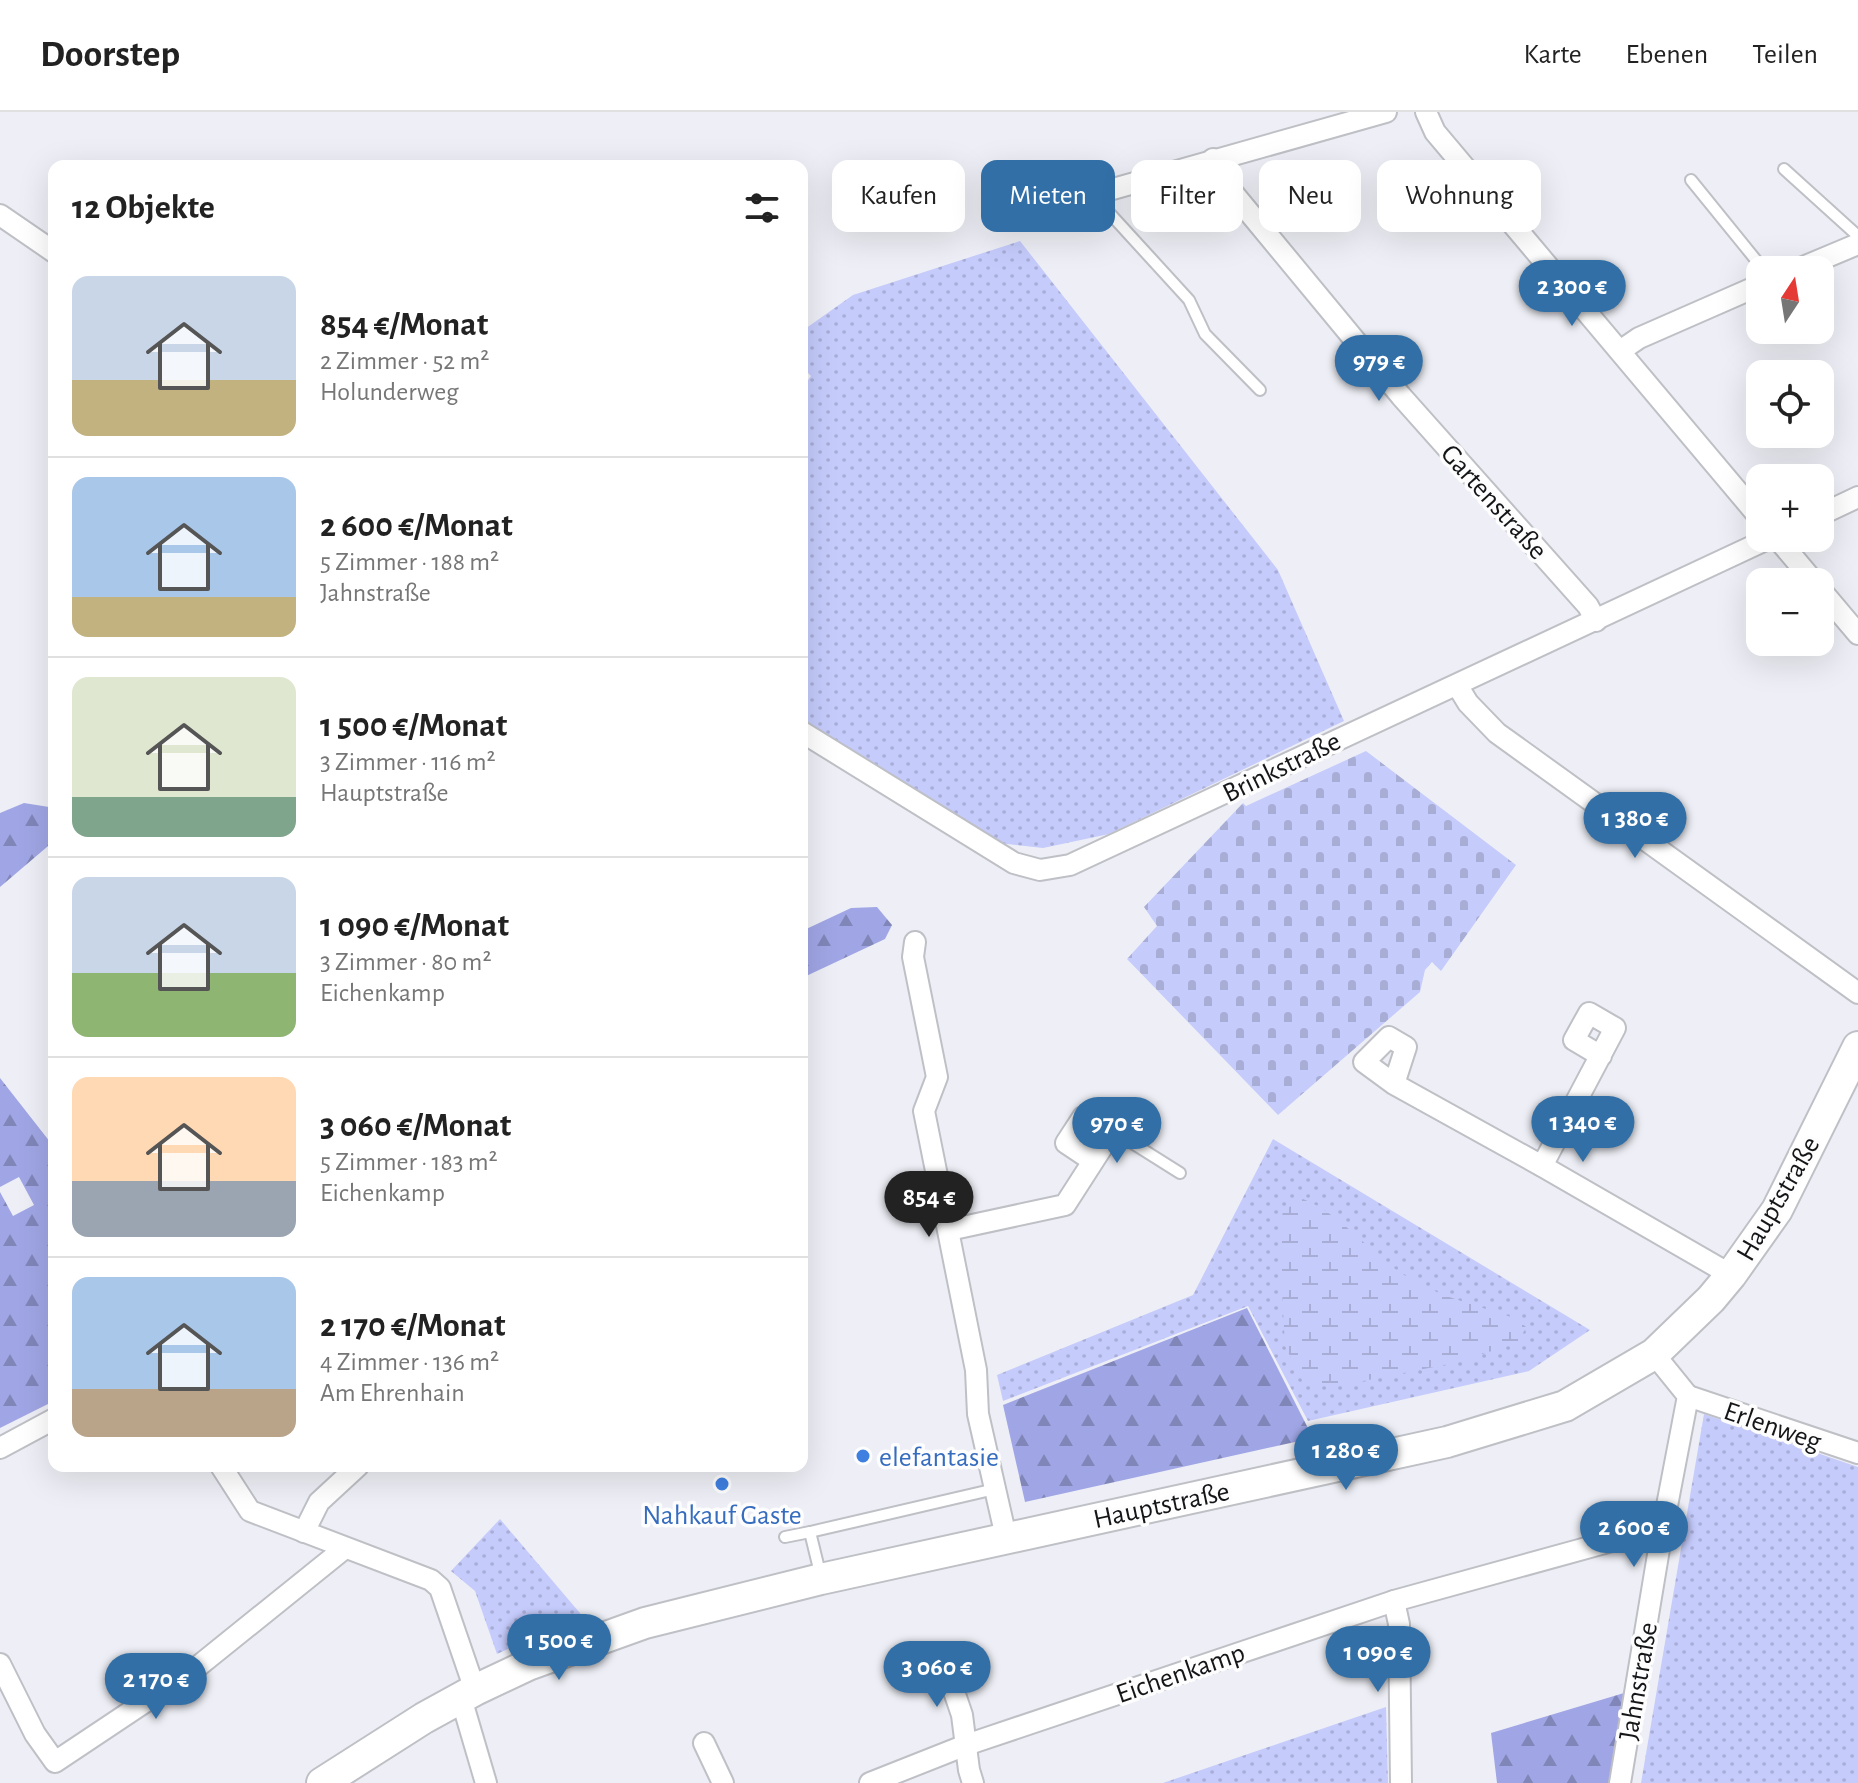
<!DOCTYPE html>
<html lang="de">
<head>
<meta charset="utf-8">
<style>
	:root { --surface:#fff; --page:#f2f2f2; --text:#222; --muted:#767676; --line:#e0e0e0; --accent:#316fa6 }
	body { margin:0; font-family:"Alegreya Sans",sans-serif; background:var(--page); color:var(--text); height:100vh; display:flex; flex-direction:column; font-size:30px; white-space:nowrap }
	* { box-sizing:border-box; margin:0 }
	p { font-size:26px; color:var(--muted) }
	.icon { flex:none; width:44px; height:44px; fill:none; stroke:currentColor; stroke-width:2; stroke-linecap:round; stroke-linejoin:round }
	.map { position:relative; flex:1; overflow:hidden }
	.sheet { position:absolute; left:48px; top:48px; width:760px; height:1312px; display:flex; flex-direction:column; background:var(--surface); border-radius:16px; box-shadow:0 8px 32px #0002 }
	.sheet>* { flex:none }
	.hud { position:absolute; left:832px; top:48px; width:760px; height:72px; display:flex; gap:16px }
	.needle { width:52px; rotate:12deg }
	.tools { position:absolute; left:1746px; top:144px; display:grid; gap:16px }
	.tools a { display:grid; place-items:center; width:88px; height:88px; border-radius:16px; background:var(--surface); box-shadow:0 8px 32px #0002; font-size:40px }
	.price { position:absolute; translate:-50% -68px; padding:0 18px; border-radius:28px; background:var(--accent); color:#fff; font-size:26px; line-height:52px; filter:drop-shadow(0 2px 4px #0008) }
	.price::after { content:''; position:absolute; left:50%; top:48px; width:24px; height:18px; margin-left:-12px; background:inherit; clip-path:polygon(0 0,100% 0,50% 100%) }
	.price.current { background:#222; color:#fff }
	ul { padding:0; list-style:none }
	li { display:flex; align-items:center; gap:24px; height:200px; padding:0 24px }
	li+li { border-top:2px solid var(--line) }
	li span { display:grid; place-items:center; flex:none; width:224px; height:160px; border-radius:16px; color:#555 }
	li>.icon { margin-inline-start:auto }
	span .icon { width:96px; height:96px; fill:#fffc; stroke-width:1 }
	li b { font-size:34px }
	h2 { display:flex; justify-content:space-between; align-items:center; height:96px; padding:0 24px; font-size:34px }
	.chip { padding:0 28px; border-radius:16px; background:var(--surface); box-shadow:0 8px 32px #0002; font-size:28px; line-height:72px }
	.chip.current { background:var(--accent); color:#fff }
	header { display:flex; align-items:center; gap:48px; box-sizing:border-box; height:112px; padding:0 40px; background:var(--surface); border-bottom:2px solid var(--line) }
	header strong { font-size:38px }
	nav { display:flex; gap:44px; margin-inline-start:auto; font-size:28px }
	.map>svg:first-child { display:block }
	.green { fill:url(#green-dots) }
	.forest { fill:url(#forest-firs) }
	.wetland { fill:url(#wetland-marsh) }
	.cemetery { fill:url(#cemetery-stones) }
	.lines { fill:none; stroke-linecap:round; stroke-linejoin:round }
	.lane-casing { stroke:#bec0c6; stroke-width:14 }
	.street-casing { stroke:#bec0c6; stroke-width:24 }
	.secondary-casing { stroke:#bec0c6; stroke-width:34 }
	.lane { stroke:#fff; stroke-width:10 }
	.street { stroke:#fff; stroke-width:20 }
	.secondary { stroke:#fff; stroke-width:30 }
	.shop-dot { fill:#3f7fe0; stroke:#fdfdfe; stroke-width:3 }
	.labels { text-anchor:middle; stroke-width:7; stroke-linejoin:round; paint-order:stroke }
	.street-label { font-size:28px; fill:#141517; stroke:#fdfdfe }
	.shop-label { font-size:28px; fill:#366cbe; stroke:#fdfdfe; text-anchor:start }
</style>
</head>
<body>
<header>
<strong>Doorstep</strong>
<nav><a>Karte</a><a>Ebenen</a><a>Teilen</a></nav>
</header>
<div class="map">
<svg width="1858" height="1671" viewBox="0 0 1858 1671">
	<defs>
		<pattern id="green-dots" width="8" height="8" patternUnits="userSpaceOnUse" patternTransform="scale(2)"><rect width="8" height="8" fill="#c5cbfb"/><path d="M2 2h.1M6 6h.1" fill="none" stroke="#a8add6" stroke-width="1.8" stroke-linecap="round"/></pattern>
		<pattern id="forest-firs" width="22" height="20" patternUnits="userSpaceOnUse" patternTransform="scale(2)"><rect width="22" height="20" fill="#a0a6e5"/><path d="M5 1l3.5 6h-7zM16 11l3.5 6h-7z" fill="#8186b9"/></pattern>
		<pattern id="wetland-marsh" width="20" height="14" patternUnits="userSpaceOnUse" patternTransform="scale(2)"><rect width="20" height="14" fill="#c5cbfb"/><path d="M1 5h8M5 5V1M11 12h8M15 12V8" fill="none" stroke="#a8add6"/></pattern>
		<pattern id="cemetery-stones" width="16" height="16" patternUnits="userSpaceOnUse" patternTransform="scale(2)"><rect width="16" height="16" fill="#c5cbfb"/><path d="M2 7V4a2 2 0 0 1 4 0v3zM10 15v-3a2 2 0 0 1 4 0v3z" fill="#a8add6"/></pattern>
	</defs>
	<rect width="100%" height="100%" fill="#eeeff6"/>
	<g class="green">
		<polygon points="1020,129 1278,458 1344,609 1109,722 1043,736 999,731 802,609 802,276 811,264 802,255 802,219 853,183"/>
		<polygon points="1273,1027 1590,1218 1529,1259 1308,1309 1248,1194 1003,1289 997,1263 1193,1183"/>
		<polygon points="1704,1302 1858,1355 1858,1671 1641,1671"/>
		<polygon points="500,1407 585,1507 541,1522 497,1542 475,1479 451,1459"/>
		<polygon points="1386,1595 1388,1671 1163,1671"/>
	</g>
	<g class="forest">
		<polygon points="24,691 49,695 54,705 54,729 0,775 0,701"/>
		<polygon points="877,795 892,813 885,827 802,866 802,819 851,796"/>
		<polygon points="0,966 54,1035 54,1289 0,1316 0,1080 13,1104 34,1093 19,1065 0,1075"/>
		<polygon points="1247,1196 1313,1326 1025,1390 1003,1293"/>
		<polygon points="1624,1581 1609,1671 1497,1671 1491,1621"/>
	</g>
	<path class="wetland" d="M1303,1087c38,15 64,51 98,74 36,24 76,32 116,46l9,8 -8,16 -69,21 -96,19 -38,4 -12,-5 -18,-36 -6,-112 4,-23z"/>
	<polygon class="cemetery" points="1366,639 1516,753 1441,859 1432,850 1425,858 1420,880 1278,1003 1127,847 1157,814 1144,795 1243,691 1246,694"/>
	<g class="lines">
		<g class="lane-casing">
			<g id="lane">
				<polyline points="1784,57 1858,124"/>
				<polyline points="1691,68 1764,158"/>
				<polyline points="1093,83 1189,188 1205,222 1260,278"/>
				<polyline points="1110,1023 1118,1022 1180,1061"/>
				<polyline points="785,1425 810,1420"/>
				<polyline points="821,1465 810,1420 995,1377"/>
			</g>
		</g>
		<g class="street-casing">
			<g id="street">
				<polyline points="1426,0 1435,20 1760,406"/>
				<polyline points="1213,47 1219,64 1401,284 1588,494 1596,509"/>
				<polyline points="1074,88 1386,0"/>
				<polyline points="0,103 54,140"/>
				<polyline points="1796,158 1858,132"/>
				<polyline points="1620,239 1639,226 1760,173"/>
				<polyline points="1820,403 1858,385"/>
				<polyline points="1777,426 1814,470"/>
				<polyline points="1820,477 1858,522"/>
				<polyline points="1457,573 1468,591 1497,621 1858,881"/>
				<polyline points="802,620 1014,751 1040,758 1070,753 1770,426"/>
				<polyline points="915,830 913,845 937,965 924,999 976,1258 978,1302 1006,1425"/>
				<polyline points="1394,972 1406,935 1389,925 1364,950 1394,972 1542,1054 1731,1163"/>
				<polyline points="1542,1054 1615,916 1589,901 1574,928 1601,944"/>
				<polyline points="949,1118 1065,1093 1110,1023 1083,1005 1066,1031 1093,1049"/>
				<polyline points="1688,1284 1858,1341"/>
				<polyline points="0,1336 54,1307"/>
				<polyline points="221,1354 250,1399 431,1468 440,1476 475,1578"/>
				<polyline points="304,1420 319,1390 358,1354"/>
				<polyline points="1394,1489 1399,1512 1401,1671"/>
				<polyline points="0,1552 35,1622 55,1650 196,1556 345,1436"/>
				<polyline points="945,1553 962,1603 969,1658 973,1671"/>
				<polyline points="461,1586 486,1671"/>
				<polyline points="704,1631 723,1671"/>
				<polyline points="870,1671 966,1633 1394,1489 1630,1424 1661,1425"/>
				<polyline points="1620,1671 1661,1425 1688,1284 1654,1242"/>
			</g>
		</g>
		<g class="secondary-casing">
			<polyline id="secondary" points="322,1671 424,1606 475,1578 528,1553 645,1511 821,1467 1447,1330 1565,1294 1654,1242 1711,1187 1731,1163 1777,1098 1858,935"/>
		</g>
		<use href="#lane" class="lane"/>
		<use href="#street" class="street"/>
		<use href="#secondary" class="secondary"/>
	</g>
	<g class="shop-dot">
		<circle cx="863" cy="1344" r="8"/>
		<circle cx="722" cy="1372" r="8"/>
	</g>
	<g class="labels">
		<g class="street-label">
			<text transform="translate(1495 389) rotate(48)" y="10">Gartenstraße</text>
			<text transform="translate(1281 654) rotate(-26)" y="10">Brinkstraße</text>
			<text transform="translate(1777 1086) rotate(-60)" y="10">Hauptstraße</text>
			<text transform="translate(1773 1313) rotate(19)" y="10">Erlenweg</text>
			<text transform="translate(1161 1392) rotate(-12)" y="10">Hauptstraße</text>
			<text transform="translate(1180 1560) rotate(-19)" y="10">Eichenkamp</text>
			<text transform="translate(1637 1569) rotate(-80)" y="10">Jahnstraße</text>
		</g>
		<g class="shop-label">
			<text x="879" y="1354">elefantasie</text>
			<text x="722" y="1412" text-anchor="middle">Nahkauf Gaste</text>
		</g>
	</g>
</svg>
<div class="tools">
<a><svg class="needle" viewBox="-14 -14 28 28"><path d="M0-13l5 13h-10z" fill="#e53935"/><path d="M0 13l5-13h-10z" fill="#767676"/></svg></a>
<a><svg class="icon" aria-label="locate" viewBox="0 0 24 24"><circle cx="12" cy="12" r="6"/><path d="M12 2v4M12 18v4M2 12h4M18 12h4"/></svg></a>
<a>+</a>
<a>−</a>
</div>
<b class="price" style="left:1572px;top:216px">2 300 €</b>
<b class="price" style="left:1379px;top:291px">979 €</b>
<b class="price" style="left:1635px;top:748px">1 380 €</b>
<b class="price" style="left:1583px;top:1052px">1 340 €</b>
<b class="price" style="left:1117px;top:1053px">970 €</b>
<b class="price current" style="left:929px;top:1127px">854 €</b>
<b class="price" style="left:1346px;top:1380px">1 280 €</b>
<b class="price" style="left:1634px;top:1457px">2 600 €</b>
<b class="price" style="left:559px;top:1570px">1 500 €</b>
<b class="price" style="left:1378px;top:1582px">1 090 €</b>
<b class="price" style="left:937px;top:1597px">3 060 €</b>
<b class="price" style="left:156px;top:1609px">2 170 €</b>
<div class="hud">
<a class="chip">Kaufen</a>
<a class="chip current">Mieten</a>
<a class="chip">Filter</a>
<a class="chip">Neu</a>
<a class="chip">Wohnung</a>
</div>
<section class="sheet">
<h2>12 Objekte<svg class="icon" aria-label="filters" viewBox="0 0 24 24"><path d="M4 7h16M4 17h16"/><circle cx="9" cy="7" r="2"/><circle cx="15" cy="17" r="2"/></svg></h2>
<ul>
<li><span style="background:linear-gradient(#c9d6e8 65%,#c2b280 0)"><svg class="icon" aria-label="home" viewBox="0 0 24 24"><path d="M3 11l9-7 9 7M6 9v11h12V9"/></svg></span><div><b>854 €/Monat</b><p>2 Zimmer · 52 m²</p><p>Holunderweg</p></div></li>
<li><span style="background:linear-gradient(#a9c7e8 75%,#c2b280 0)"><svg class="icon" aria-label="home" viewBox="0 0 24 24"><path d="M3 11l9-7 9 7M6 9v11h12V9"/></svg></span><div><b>2 600 €/Monat</b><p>5 Zimmer · 188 m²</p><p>Jahnstraße</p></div></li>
<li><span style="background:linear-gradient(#dfe7d0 75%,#7fa58c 0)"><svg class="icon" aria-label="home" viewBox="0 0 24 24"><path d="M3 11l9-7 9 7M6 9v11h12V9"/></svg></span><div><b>1 500 €/Monat</b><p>3 Zimmer · 116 m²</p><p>Hauptstraße</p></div></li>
<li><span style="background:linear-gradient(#c9d6e8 60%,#8fb573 0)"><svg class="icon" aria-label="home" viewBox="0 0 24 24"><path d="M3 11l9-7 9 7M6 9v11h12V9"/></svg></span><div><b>1 090 €/Monat</b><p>3 Zimmer · 80 m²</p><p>Eichenkamp</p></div></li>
<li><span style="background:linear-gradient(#ffd9b3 65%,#9aa5b1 0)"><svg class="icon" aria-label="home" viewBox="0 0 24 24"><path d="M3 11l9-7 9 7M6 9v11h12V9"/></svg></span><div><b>3 060 €/Monat</b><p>5 Zimmer · 183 m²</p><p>Eichenkamp</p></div></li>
<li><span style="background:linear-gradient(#a9c7e8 70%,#b9a48a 0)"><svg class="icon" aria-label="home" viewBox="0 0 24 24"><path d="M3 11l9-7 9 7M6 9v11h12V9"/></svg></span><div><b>2 170 €/Monat</b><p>4 Zimmer · 136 m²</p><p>Am Ehrenhain</p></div></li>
</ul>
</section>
</div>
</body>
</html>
